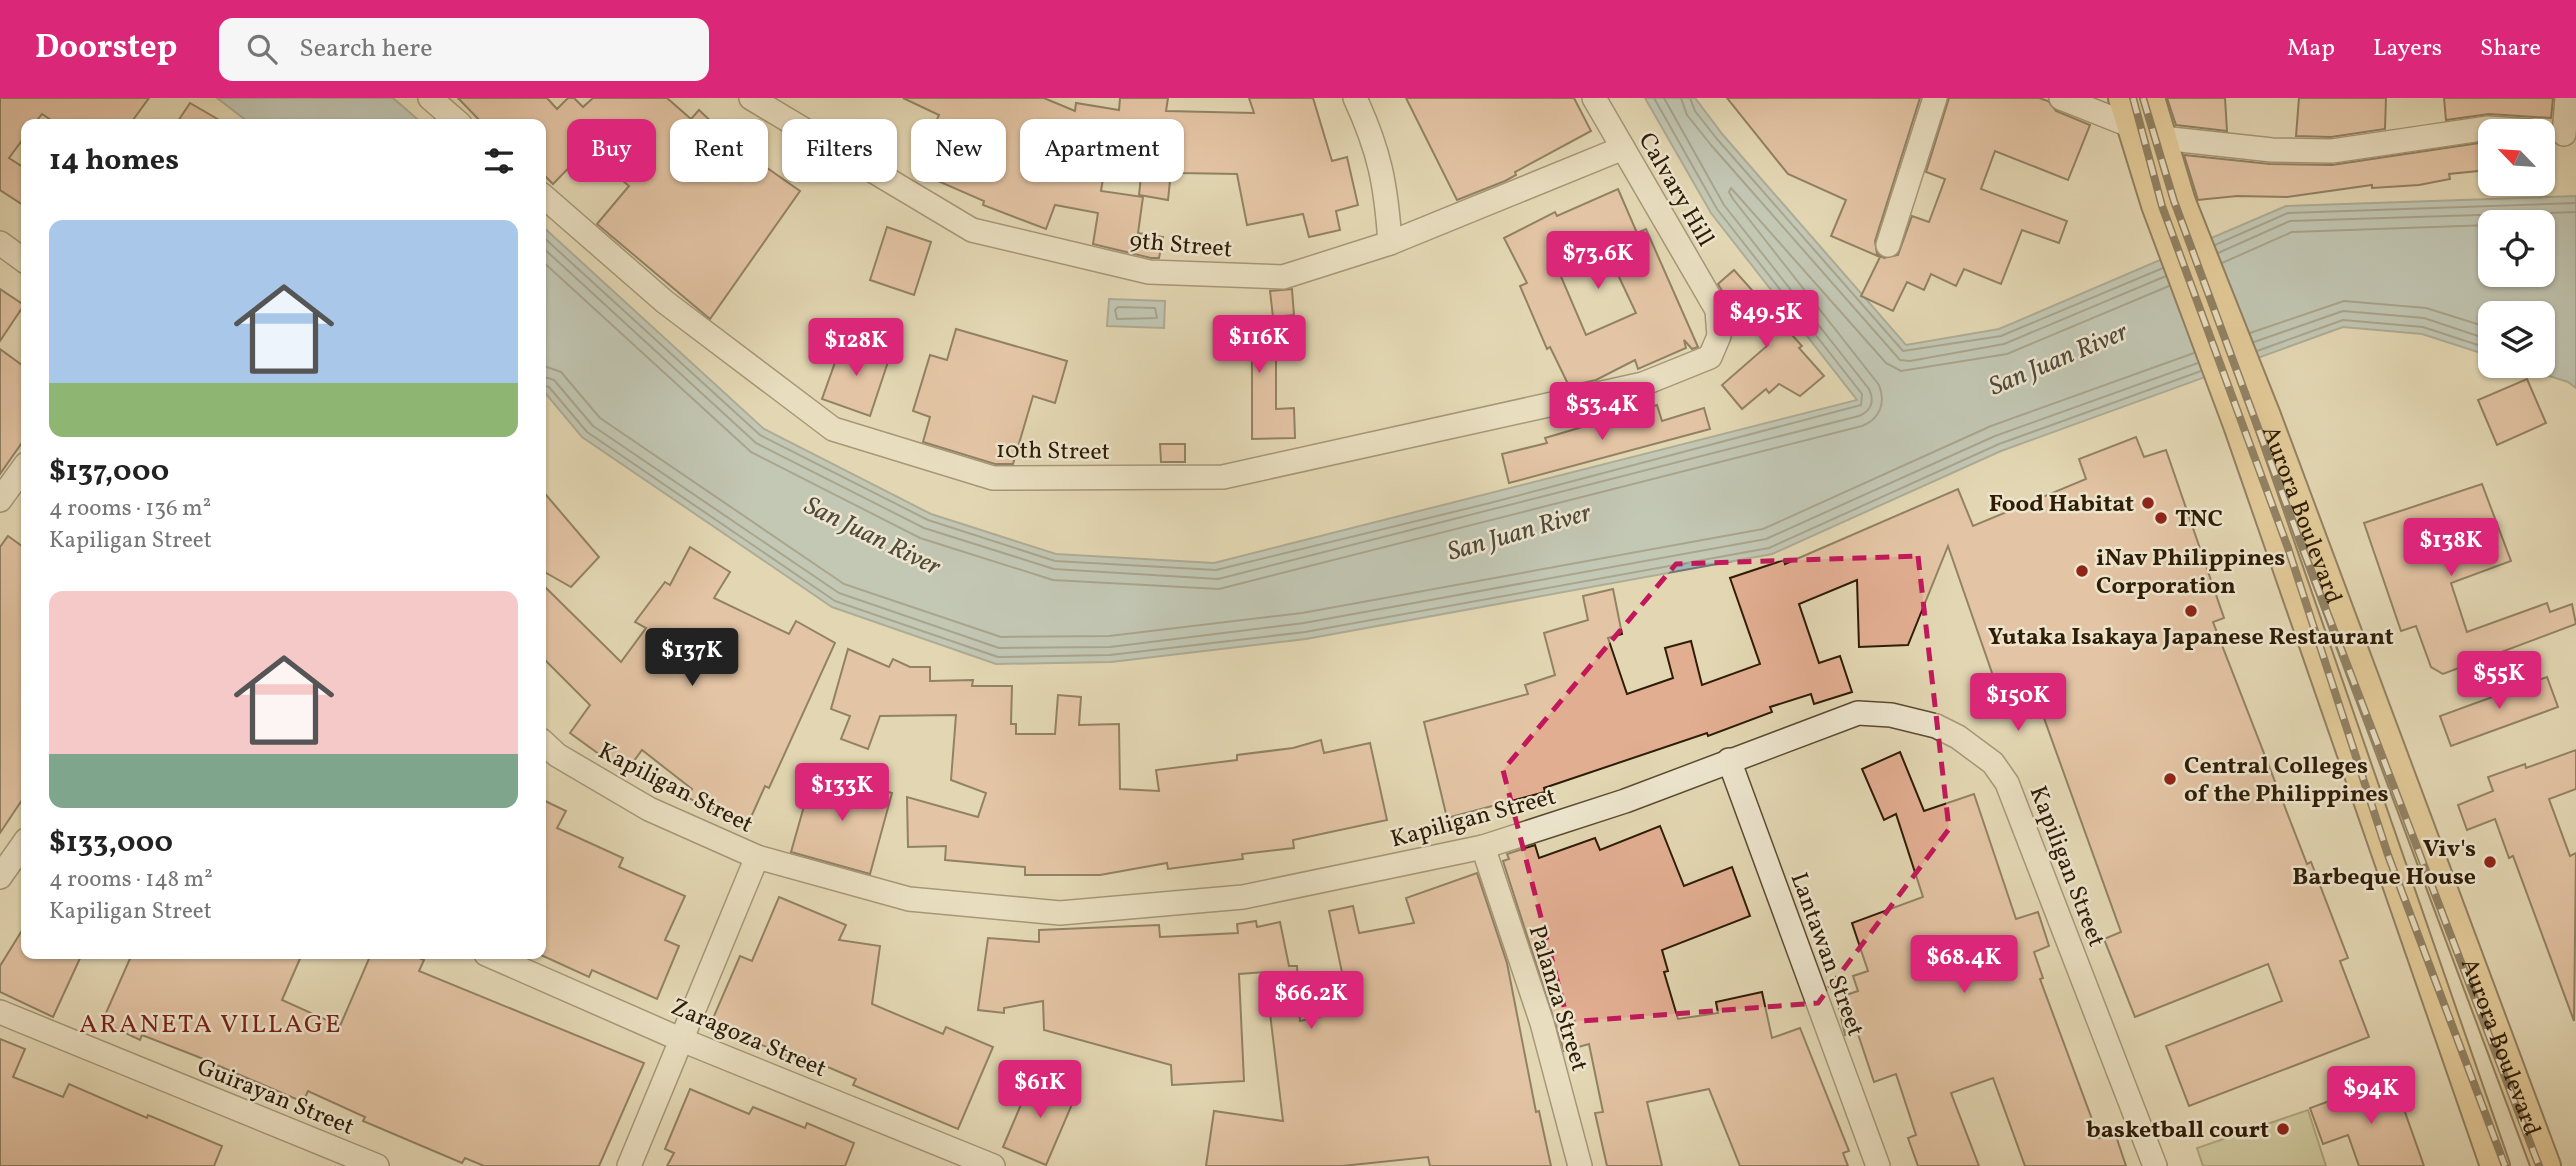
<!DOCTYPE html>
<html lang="en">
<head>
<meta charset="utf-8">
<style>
	:root { --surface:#fff; --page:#f6f6f6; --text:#222; --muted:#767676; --accent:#db2777 }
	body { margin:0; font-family:Vollkorn,serif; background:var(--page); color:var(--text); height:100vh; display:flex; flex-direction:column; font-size:26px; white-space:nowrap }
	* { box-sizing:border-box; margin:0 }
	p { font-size:23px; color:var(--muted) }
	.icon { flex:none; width:38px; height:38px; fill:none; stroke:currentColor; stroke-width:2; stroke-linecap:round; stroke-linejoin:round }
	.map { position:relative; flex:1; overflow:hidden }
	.sheet { position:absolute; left:21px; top:21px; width:525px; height:840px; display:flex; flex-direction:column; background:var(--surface); border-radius:14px; box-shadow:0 2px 5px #0004 }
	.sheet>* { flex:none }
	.guide { position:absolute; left:567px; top:21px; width:665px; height:63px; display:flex; gap:14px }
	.needle { width:46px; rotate:295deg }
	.fabs { position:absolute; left:2478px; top:21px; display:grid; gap:14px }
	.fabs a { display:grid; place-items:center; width:77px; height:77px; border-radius:14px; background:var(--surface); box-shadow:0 2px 5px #0004; font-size:35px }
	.price { position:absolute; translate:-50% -60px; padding:0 16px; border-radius:7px; background:var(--accent); color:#fff; font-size:23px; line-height:46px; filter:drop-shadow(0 2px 4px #0008) }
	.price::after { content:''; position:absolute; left:50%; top:42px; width:21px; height:16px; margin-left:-10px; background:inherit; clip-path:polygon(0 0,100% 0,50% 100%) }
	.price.active { background:#222; color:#fff }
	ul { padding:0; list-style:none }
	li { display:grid; align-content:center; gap:14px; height:371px; padding:0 28px }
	li span { display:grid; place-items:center; height:217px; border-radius:14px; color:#555 }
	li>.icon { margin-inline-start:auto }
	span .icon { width:126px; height:126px; fill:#fffc; stroke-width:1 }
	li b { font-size:30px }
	h2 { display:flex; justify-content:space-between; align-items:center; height:84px; padding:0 28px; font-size:30px }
	.tag { padding:0 24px; border-radius:14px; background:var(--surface); box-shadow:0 2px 5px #0004; font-size:24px; line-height:63px }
	.tag.active { background:var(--accent); color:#fff }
	header { display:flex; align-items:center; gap:42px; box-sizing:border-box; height:98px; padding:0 35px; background:var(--accent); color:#fff }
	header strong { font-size:33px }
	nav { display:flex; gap:38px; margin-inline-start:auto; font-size:24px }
	.search { width:490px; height:63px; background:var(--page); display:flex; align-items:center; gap:18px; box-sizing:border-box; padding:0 24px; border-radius:14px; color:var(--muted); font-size:26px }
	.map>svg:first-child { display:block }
	.green { fill:#b8bd8a; stroke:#736c48; stroke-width:2 }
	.water { fill:#9cb6b9; stroke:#707871; stroke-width:2; fill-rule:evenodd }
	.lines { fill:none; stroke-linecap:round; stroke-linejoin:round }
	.shore { stroke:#656960; stroke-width:2 }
	.building { fill:#e2ae92; stroke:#2e1c06; stroke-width:2; fill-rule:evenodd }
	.minor-casing { stroke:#5b4b31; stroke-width:26 }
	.major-casing { stroke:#2e1c06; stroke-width:32 }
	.minor { stroke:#ede5ce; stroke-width:23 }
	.major { stroke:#e2bc7a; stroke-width:28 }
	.rail-casing { stroke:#2e1c06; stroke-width:8 }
	.rail { stroke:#ede5ce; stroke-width:5; stroke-dasharray:16; stroke-linecap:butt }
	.marked { fill:none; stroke:#c2185b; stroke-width:5; stroke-dasharray:14 9; stroke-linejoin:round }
	.poi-dot { fill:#8f2418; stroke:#ede5ce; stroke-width:2.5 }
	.labels { text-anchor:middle; stroke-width:5; stroke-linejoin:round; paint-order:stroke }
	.street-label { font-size:24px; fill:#2e1c06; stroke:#ede5ce }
	.poi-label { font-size:24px; font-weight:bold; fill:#2e1c06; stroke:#ede5ce; text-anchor:end }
	.water-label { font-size:26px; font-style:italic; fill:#4f4a3c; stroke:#ede5ce }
	.neighbourhood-label { font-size:26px; letter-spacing:2px; fill:#7a1f14; stroke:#ede5ce }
</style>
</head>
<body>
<header>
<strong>Doorstep</strong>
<div class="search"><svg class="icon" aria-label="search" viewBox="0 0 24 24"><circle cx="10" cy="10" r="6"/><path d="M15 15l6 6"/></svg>Search here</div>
<nav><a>Map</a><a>Layers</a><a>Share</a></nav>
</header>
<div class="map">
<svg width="2576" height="1068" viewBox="0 0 2576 1068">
	<rect width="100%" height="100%" fill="#e3d7b3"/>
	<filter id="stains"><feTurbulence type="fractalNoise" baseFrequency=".00286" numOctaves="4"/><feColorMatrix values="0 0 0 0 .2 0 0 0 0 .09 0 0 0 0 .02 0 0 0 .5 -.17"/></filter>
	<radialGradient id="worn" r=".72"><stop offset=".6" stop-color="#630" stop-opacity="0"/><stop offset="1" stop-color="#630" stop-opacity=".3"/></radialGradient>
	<polygon class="green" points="2308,1012 2326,1068 2203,1068 2197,1050"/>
	<g class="water">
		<polygon points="217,0 393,0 423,26 251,26"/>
		<path d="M1645,0h50l28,37 183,210 93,-16 287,-123 290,-10v192l-8,-6 -49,-16h24v-53h-53v43l-68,-22 -79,-7 -342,124 -229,103 -466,85 -195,23 -115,2 -164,-57 -250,-170 -41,-49v-163l223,204 167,85 125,40 158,9 643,-163 -146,-187zM2490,124h53v53h-53z"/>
		<polygon points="1109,201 1165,203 1164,230 1107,228"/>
	</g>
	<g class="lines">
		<g class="shore">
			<polyline points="1681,0 1687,17 1711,47 1900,262 1910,263 2004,246 2166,178"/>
			<polyline points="1690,0 1695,13 1717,41 1903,253 2001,238 2163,170"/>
			<polyline points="541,137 760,337 928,422 1055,463 1216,472 1490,405 1861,307 1862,296 1717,111 1654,0"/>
			<polyline points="2215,147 2288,115 2576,105"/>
			<path d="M541,148l215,197 168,85 130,41 164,10 641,-163c12,-5 16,-15 10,-27l-145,-184 -60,-107"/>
			<polyline points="2218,155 2290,123 2576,114"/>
			<path d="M541,162l210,192 169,86 133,42 166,9 643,-163c18,-7 24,-23 17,-41l-146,-186 -4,-7 2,-4 155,175 15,8 106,-17 162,-68"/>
			<polyline points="2222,165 2292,134 2490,127"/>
			<polygon points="1118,209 1155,210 1157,220 1117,221 1115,212"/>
			<polyline points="2250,235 2344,203 2426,210 2490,230"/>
			<polyline points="2254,244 2343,213 2424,220 2490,242"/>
			<polyline points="2257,253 2343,222 2423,229 2490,251"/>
			<polyline points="541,267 561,274 600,320 844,486 1001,539 1109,538 1302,515 1763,431 1991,328 2194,255"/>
			<polyline points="541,278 554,282 593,328 839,495 999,550 1110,549 1304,525 1766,441 1995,338 2198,265"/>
			<polyline points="541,287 549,289 587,334 835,503 998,559 1110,557 1305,534 1769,450 1999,346 2201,273"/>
		</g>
	</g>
	<g class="building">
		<polygon points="0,0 149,0 130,26 57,26 42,16 34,26 26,26 26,37 9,60 26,71 26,109 0,92"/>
		<polygon points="458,0 547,0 557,11 568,0 574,0 583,9 593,0 667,0 691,21 699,12 740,51 800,93 710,221 597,126 629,88 586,52 553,86 541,74 541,26 483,26"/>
		<polygon points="903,0 1044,0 1075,13 1076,5 1119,12 1120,0 1168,0 1166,13 1254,15 1249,0 1313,0 1332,63 1347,59 1358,107 1336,113 1340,132 1309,139 1303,116 1247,127 1237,76 1179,75 1180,47 1110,38 1101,93 1143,99 1138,135 1163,139 1159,160 1151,160 1093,146 1098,115 1055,107 1046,131 983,107 984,103 915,73 939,17"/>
		<polygon points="1406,0 1574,0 1591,33 1515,74 1516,77 1505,83 1457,102"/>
		<polygon points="1727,0 1920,0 1875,143 1877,156 1884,160 1898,157 1912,118 1929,124 1945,81 1926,74 1949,0 2039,0 2048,3 2056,13 2090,27 2068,82 1995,53 1981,91 2067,123 2059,145 2022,132 2001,186 1964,171 1956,188 1931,176 1924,192 1907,184 1893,213 1861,198 1880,159 1831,138 1846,102 1788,76"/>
		<polygon points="2167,0 2225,0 2227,33 2176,27"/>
		<polygon points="2299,0 2386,0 2385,31 2331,39 2296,38"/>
		<polygon points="2444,0 2553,0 2551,20 2489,16 2446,22"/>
		<polygon points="190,5 226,26 176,26"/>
		<polygon points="2486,44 2488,72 2449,76 2450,81 2419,87 2372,90 2372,87 2287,99 2237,98 2198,102 2184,57 2270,66 2332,67"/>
		<polygon points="1141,79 1170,83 1168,102 1139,97"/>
		<path d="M1618,91l19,44 9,-4 52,118 -6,2 -8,-9 2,8 -48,21 -3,-9 -39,20 -27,6 -19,-39 -3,2 -27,-63 7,-3 -23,-45 51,-26 2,4zM1602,143l34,72 -50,22 -30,-70z"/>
		<polygon points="887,129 931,144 914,197 870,182"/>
		<polygon points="1734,172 1802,248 1799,250 1824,278 1800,298 1779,286 1769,295 1766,291 1742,311 1722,287 1768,247 1727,201 1718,186"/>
		<polygon points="0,191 24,207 0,243"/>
		<polygon points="1292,191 1294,217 1273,219 1270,193"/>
		<polygon points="1271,220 1276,260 1276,311 1294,310 1295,340 1252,341 1252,260 1222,262 1220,223"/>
		<polygon points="956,231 1067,263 1055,305 1033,298 1013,366 995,366 923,344 930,319 913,313 930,257 947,262"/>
		<polygon points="843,242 890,258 870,318 822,301"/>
		<polygon points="0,251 26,270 26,339 0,376"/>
		<polygon points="2527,281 2546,325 2497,347 2478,302"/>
		<polygon points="1657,307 1662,323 1704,310 1710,331 1509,385 1502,356 1547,345 1545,340"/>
		<polygon points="2136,339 2144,359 2166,352 2224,520 2213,524 2307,766 2311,764 2348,860 2340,863 2369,939 2189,1008 2166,948 2282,903 2268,866 2135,919 2104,841 2121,834 2031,584 1999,595 1948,448 1908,547 1859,549 1857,482 1799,506 1819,565 1840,558 1852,594 1814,606 1811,596 1770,609 1772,614 1708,638 1707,635 1544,690 1545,694 1447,720 1424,624 1528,596 1525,587 1555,577 1544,535 1588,522 1583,498 1613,491 1622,536 1608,540 1627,596 1673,580 1665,550 1691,543 1702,587 1760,566 1730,480 1784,462 1785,466 1958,391 1973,428 2086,381 2079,361"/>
		<polygon points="1160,346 1185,346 1185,364 1161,364"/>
		<polygon points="2482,386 2511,463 2451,485 2467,534 2547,505 2550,514 2572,506 2576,526 2443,576 2431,569 2416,528 2401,533 2364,425"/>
		<polygon points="541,391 599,459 571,489 541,472"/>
		<polygon points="8,438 26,451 26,696 0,735 0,449"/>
		<polygon points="690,449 730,474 714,500 789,536 796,523 835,545 769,690 765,688 748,726 688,700 692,691 642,652 625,675 570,635 590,607 541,558 541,485 621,564 646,530 635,524 665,484 670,487"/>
		<polygon points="848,551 889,569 893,561 910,569 930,569 930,583 973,582 972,588 1012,588 1011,626 1016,626 1016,636 1055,636 1058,597 1081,599 1079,627 1119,626 1120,691 1159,693 1156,672 1237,662 1237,657 1293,650 1321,642 1324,655 1370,645 1387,722 1293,742 1294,750 1242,756 1243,761 1168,771 1167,765 1100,777 1025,777 1025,769 945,762 946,748 908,749 907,699 978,719 986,695 951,682 956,617 880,618 868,651 841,641 850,618 831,611"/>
		<polygon points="2547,579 2558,609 2451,648 2440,618"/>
		<polygon points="2576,652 2576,691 2549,701 2570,758 2576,755 2574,923 2513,758 2509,760 2495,721 2467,732 2458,707 2493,693 2488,679 2525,666 2526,670"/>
		<polygon points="1900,654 1924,713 1974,696 2016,821 2038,814 2049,848 2034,854 2043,880 2040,881 2099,1040 2115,1035 2126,1068 2025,1068 1993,980 1951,995 1979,1068 1918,1068 1908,1040 1916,1037 1896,976 1874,984 1857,933 1845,937 1838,906 1845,904 1843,898 1858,893 1853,878 1868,873 1852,825 1923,799 1896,716 1884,722 1862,671"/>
		<polygon points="814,673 892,695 870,776 791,754"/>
		<polygon points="541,701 566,713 557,730 623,760 619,769 685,798 665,842 679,848 657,901 592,872 589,879 541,857"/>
		<polygon points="1660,728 1684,788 1732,769 1750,818 1662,852 1668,873 1664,874 1678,921 1718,915 1716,904 1762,894 1772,940 1800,930 1849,1053 1843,1055 1848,1068 1740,1068 1709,991 1647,1004 1662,1068 1607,1068 1595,1015 1603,1014 1589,946 1564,953 1503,763 1509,761 1507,756 1535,747 1539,760 1595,740 1600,752"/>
		<polygon points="1477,775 1507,865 1536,1014 1539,1013 1551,1068 1430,1068 1428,1059 1342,1068 1206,1068 1214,1013 1283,1023 1265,874 1239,876 1244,983 1172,987 1171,967 1044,932 1043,903 1004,910 1004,915 978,912 988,840 1039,844 1039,832 1159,827 1160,839 1238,835 1237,826 1256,823 1257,829 1280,824 1289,868 1297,868 1300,923 1350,912 1329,813 1353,808 1359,835 1414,825 1406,800"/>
		<polygon points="779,799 846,827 839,842 880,848 872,906 943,936 946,929 993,949 958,1031 853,987 856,981 802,958 799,963 711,925 740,858 752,863"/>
		<polygon points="26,826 26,856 82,856 53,919 0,894 0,868"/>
		<polygon points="132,856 302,856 282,902 340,928 371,856 410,856 424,862 419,873 644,965 599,1068 484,1068 465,1060 462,1065 363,1023 365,1019 308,993 303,1004 196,958 142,937 140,942 102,924"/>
		<polygon points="0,941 25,951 13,979 63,999 69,986 147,1020 148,1017 222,1048 214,1068 0,1068"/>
		<polygon points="1034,976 1076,997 1046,1067 1003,1049"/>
		<polygon points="2393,980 2424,1068 2359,1068 2348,1037 2323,1046 2310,1010"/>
		<polygon points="690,991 749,1016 753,1009 805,1030 807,1025 854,1045 845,1068 667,1068 674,1055 665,1051"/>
	</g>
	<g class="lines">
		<g class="minor-casing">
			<g id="minor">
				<polyline points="430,0 460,26"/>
				<polyline points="751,0 972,132 1149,174 1283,179 1390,145 1623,50"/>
				<path d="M1355,0c25,54 31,87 35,145"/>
				<polyline points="2061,0 2162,40 2272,52 2332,53 2488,30 2530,33"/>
				<polyline points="2564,36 2567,0"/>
				<polyline points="541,96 665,204 833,331 993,380 1223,379 1643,286 1710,259 1719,238 1717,212 1594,0"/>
				<polyline points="0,145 26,164"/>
				<polyline points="1888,147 1935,0"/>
				<polyline points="0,402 26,366"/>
				<polyline points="541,642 557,657 649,711 757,759 909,801 1060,815 1243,799 1483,749 1625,703 1858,615 1891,617 1936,628 1958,639 1993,665 2007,685 2155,1068"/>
				<polyline points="1729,662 1878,1068"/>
				<polyline points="1483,749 1542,925 1580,1068"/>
				<polyline points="0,779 26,742"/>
				<polyline points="486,856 682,942 993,1068"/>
				<polyline points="0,914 377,1068"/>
				<polyline points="629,1068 757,759"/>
			</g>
		</g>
		<g class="major-casing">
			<g id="major">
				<polyline points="2123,0 2156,107 2238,327 2495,1068"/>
				<path id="s1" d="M2150,0l31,104 85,214 280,750"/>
			</g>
		</g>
		<use href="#minor" class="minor"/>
		<use href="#major" class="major"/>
		<g class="rail-casing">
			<g id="rail">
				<polyline points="2133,0 2162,108 2288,450 2388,757 2505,1068"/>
				<polyline points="2143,0 2174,103 2301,446 2539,1068"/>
			</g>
		</g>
		<use href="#rail" class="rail"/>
	</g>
	<path d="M0 0H2576V1068H0ZM1918,458l31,273 -131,174 -250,19 -65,-252 173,-206z" fill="#e3d7b3" fill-opacity=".55" fill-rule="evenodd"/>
	<path class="marked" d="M1918,458l31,273 -131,174 -250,19 -65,-252 173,-206z"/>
	<g class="poi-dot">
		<circle cx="2148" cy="405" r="7"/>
		<circle cx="2161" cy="420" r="7"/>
		<circle cx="2082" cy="473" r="7"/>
		<circle cx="2191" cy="513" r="7"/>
		<circle cx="2170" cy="681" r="7"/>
		<circle cx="2490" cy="764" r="7"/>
		<circle cx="2283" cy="1031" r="7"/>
	</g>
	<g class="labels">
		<g class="street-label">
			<text transform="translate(1677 91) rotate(60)" y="8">Calvary Hill</text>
			<text transform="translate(1181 146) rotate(5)" y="8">9th Street</text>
			<text transform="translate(1053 352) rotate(1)" y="8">10th Street</text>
			<text dy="8" stroke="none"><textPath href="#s1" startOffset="444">Aurora Boulevard</textPath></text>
			<text transform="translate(676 689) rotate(27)" y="8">Kapiligan Street</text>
			<text transform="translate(1473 719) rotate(-15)" y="8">Kapiligan Street</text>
			<text transform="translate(2068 768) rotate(69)" y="8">Kapiligan Street</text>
			<text transform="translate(1828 856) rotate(70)" y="8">Lantawan Street</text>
			<text transform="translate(1559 900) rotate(73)" y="8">Palanza Street</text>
			<text transform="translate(749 939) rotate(23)" y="8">Zaragoza Street</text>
			<text dy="8" stroke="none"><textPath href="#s1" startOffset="1012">Aurora Boulevard</textPath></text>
			<text transform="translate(276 998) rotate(22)" y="8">Guirayan Street</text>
		</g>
		<g class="poi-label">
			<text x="2134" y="413">Food Habitat</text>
			<text x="2175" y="428" text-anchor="start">TNC</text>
			<text x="2096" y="467" text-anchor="start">iNav Philippines<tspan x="2096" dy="28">Corporation</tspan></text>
			<text x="2191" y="546" text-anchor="middle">Yutaka Isakaya Japanese Restaurant</text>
			<text x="2184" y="675" text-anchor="start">Central Colleges<tspan x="2184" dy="28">of the Philippines</tspan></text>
			<text x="2476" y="758">Viv's<tspan x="2476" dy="28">Barbeque House</tspan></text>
			<text x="2269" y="1039">basketball court</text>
		</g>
		<g class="water-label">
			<text transform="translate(2058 260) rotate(-23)" y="9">San Juan River</text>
			<text transform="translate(1519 433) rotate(-16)" y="9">San Juan River</text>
			<text transform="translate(873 437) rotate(26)" y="9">San Juan River</text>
		</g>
		<g class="neighbourhood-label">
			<text x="211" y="934">ARANETA VILLAGE</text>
		</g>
	</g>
	<rect width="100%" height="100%" filter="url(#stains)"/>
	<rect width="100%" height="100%" fill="url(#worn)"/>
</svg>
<div class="fabs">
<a><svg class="needle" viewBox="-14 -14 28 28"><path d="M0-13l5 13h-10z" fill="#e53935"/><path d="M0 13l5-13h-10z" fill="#767676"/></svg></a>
<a><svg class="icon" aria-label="locate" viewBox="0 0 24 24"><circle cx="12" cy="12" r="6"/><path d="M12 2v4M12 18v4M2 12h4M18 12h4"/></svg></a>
<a><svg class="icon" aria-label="layers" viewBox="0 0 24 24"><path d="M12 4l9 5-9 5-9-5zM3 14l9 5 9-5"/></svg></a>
</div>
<b class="price" style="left:1598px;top:193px">$73.6K</b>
<b class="price" style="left:1766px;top:252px">$49.5K</b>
<b class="price" style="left:1259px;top:277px">$116K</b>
<b class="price" style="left:856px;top:280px">$128K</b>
<b class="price" style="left:1602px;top:344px">$53.4K</b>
<b class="price" style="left:2451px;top:480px">$138K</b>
<b class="price active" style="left:692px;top:590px">$137K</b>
<b class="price" style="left:2499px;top:613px">$55K</b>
<b class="price" style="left:2018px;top:635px">$150K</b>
<b class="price" style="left:842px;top:725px">$133K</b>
<b class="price" style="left:1964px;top:897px">$68.4K</b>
<b class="price" style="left:1311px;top:933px">$66.2K</b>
<b class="price" style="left:1040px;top:1022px">$61K</b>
<b class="price" style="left:2371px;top:1028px">$94K</b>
<div class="guide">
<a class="tag active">Buy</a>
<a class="tag">Rent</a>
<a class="tag">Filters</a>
<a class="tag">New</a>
<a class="tag">Apartment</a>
</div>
<section class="sheet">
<h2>14 homes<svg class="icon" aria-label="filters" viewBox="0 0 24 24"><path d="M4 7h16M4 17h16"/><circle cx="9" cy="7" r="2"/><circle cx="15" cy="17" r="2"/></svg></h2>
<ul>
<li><span style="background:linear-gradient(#a9c7e8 75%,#8fb573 0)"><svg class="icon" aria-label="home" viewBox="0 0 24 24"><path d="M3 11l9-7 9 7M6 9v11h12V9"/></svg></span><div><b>$137,000</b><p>4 rooms · 136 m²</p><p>Kapiligan Street</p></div></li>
<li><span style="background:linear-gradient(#f6c9c9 75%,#7fa58c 0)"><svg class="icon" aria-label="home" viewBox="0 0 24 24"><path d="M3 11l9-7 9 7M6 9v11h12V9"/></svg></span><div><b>$133,000</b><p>4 rooms · 148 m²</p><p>Kapiligan Street</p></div></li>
</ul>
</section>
</div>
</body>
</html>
